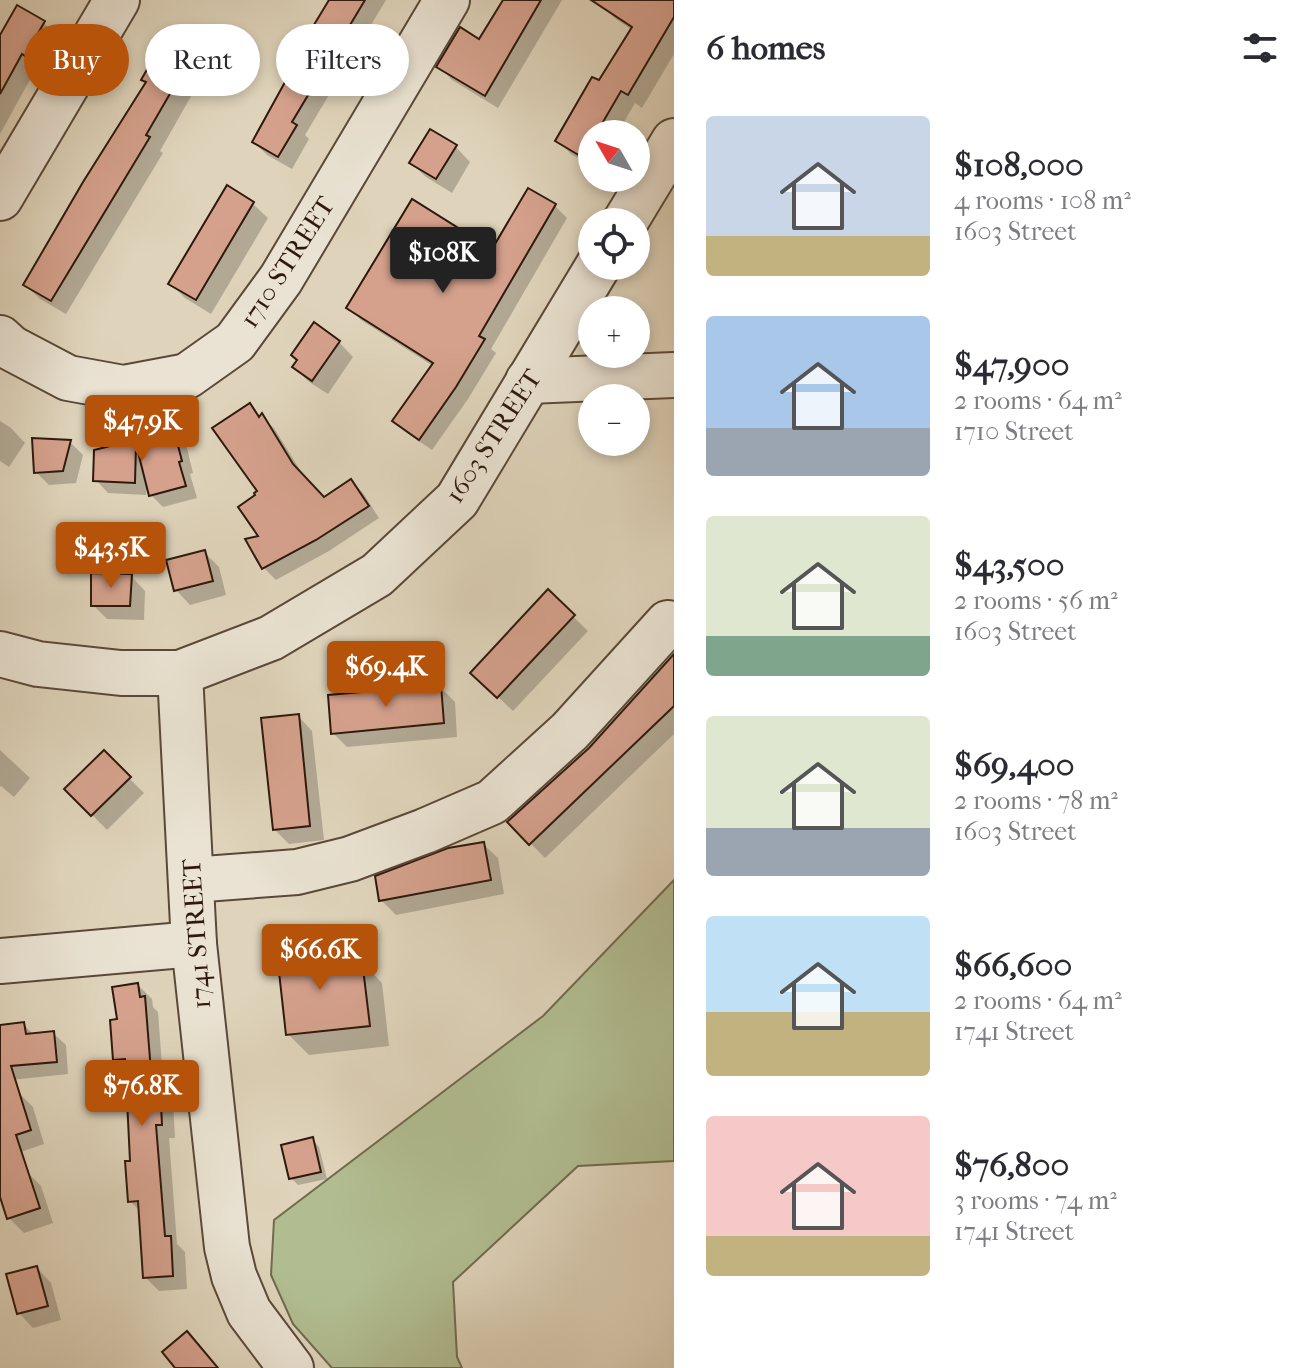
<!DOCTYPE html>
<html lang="en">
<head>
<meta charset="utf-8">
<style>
	:root { --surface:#fff; --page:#f2f2f3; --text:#2b2b33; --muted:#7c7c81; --accent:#b45309 }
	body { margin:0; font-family:"IM FELL French Canon",serif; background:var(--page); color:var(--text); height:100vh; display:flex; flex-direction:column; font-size:30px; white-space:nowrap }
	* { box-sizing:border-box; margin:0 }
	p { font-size:26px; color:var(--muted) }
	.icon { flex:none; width:44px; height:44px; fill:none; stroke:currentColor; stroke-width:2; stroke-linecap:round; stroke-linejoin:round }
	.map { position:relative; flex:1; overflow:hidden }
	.details { display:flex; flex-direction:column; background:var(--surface); width:640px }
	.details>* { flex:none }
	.top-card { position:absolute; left:24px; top:24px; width:530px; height:72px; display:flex; gap:16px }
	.needle { width:52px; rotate:309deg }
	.tools { position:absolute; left:578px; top:120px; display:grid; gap:16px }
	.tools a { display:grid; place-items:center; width:72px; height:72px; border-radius:50%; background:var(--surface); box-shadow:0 4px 12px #0003; font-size:40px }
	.price { position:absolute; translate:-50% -68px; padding:0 18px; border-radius:8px; background:var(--accent); color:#fff; font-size:26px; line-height:52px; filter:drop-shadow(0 2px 4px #0008) }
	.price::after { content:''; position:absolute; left:50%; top:48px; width:24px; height:18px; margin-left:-12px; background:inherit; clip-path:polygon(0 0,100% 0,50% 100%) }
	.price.current { background:#222; color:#fff }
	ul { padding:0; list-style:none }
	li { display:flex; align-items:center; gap:24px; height:200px; padding:0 32px }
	li span { display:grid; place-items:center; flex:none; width:224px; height:160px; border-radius:8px; color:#555 }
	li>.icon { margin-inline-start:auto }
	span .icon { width:96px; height:96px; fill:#fffc; stroke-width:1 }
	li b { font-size:34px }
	h2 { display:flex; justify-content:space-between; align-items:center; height:96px; padding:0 32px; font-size:34px }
	.chip { padding:0 28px; border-radius:36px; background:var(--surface); box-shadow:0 4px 12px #0003; font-size:28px; line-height:72px }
	.chip.current { background:var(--accent); color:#fff }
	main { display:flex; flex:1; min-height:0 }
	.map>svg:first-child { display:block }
	.green { fill:#b1bd91; stroke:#706b4e; stroke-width:2 }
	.shadow { fill:#0003 }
	.building { fill:#d5a18d; stroke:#2e190c; stroke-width:2 }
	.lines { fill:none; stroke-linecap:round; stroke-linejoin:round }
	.minor-casing { stroke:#5a4838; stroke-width:48 }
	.minor { stroke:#eae3d3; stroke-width:44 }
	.labels { text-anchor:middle; stroke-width:7; stroke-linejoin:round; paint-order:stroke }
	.street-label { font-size:26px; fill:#2e190c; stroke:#eae3d3 }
</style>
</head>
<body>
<main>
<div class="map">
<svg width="674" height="1368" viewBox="0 0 674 1368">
	<rect width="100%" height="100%" fill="#dfd4bb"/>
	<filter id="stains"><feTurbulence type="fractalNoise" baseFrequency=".0025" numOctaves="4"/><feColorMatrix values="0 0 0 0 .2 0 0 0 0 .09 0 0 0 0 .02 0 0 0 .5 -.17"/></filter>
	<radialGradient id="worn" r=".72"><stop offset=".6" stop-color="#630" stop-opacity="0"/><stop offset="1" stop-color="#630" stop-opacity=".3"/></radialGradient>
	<polygon class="green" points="674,880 674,1161 578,1166 453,1282 457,1357 462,1368 332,1368 293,1324 271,1275 274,1220 543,1016"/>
	<g class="shadow">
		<polygon points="330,0 386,0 305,135 309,139 292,169 267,155 254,142"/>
		<polygon points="506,0 562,0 498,108 452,80 439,66 480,42"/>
		<polygon points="606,0 674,0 674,54 642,108 635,103 617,134 592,134 592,166 571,154 558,141 600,83 632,30 616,19 602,6"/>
		<polygon points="44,23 58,38 40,69 37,67 0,134 0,39"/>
		<polygon points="188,62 202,77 160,151 163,153 66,314 40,299 26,285 147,83 143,79"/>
		<polygon points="430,131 456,147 470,162 452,193 426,177 411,163"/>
		<polygon points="253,204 268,218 211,314 185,298 171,284"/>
		<polygon points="555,206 567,218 491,349 496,353 468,399 432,450 407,433 395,421 433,366 361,320 349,307 492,252"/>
		<polygon points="339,342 353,357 328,394 309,382 294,367"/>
		<polygon points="249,406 274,428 305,478 324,499 351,481 363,493 379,518 329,551 276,580 264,568 248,540 262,537 260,491"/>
		<polygon points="0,421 11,428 25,443 9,467 0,461"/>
		<polygon points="173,432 186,444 193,473 190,474 197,498 163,507 151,495 147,482 146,495 108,493 96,480 96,452"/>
		<polygon points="70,442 83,455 76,483 49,485 36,472"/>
		<polygon points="204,552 219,567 226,595 190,605 176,590"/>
		<polygon points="131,576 145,591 144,620 107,619 93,605"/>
		<polygon points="548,592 588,631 513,711 472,672"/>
		<polygon points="674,658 674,734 545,858 510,822 590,749"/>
		<polygon points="440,687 455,702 457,737 347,747 333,733"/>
		<polygon points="298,716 312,731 324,840 289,844 274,829"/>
		<polygon points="0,750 30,778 14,797 1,786 0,787"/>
		<polygon points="104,753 144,793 107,830 67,789"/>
		<polygon points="483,844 498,858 504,894 396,915 381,900"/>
		<polygon points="313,944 335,965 362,962 382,983 389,1046 309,1055 288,1034"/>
		<polygon points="138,985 152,999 153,1007 158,1012 164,1091 173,1100 175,1138 169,1138 177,1244 185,1252 187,1289 159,1291 145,1277 141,1212 130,1201 132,1163 128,1072 115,1059 119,1021"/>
		<polygon points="23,1024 34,1035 53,1033 66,1045 68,1074 11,1080 0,1069 0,1027"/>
		<polygon points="18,1092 33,1107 44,1144 15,1154 0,1137 0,1098"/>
		<polygon points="312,1139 319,1147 327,1179 298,1185 291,1178"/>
		<polygon points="26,1171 41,1186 53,1223 24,1233 9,1218 0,1191 0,1180"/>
		<polygon points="37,1268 51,1283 61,1320 33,1328 19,1313"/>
	</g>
	<g class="building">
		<polygon points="329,0 365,0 292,122 297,125 278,157 252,142 290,73 286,71"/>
		<polygon points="503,0 541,0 485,96 436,67 460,27 479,39"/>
		<polygon points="591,0 674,0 674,17 628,95 621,91 596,134 592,134 592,141 582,157 555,141 592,77 599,80 632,27"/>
		<polygon points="17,5 45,21 25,56 22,54 0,94 0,35"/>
		<polygon points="161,45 189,61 146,135 150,137 51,301 23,285 83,182 146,82 141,80"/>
		<polygon points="430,129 457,145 436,179 409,163"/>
		<polygon points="227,185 254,202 196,300 168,284"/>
		<polygon points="528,188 556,204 479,336 485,339 456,387 419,440 392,421 433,363 346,308 412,199 492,249"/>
		<polygon points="314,322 340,341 312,381 292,367 297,360 291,355"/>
		<polygon points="250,403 259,417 262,413 293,464 324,497 351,479 369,506 316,540 262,569 245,539 258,536 238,507 255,495 254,493 257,491 212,428"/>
		<polygon points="174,430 182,461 179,462 186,486 149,496 136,444 135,483 93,481 94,450"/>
		<polygon points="32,438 71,440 63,471 34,473"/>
		<polygon points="205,550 213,581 174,591 166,560"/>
		<polygon points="91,573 132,574 130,606 91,606"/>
		<polygon points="548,589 575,615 497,698 470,673"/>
		<polygon points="674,654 674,706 529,845 507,822 589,748"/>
		<polygon points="441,685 444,723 331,734 328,695"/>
		<polygon points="299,714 310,826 273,830 261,718"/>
		<polygon points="104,750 131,777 91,816 64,789"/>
		<polygon points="484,842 491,880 379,901 375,876 448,848"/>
		<polygon points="314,942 316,965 362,960 370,1026 286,1035 276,945"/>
		<polygon points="138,983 140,997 145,996 152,1084 160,1084 162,1125 156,1125 165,1236 171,1236 173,1276 143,1278 138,1201 128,1202 125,1161 130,1161 125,1059 113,1060 110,1020 117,1019 112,987"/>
		<polygon points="24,1022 26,1034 54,1031 57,1062 11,1066 31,1130 16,1135 40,1208 7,1219 0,1197 0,1025"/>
		<polygon points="313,1137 321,1172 289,1179 281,1145"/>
		<polygon points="37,1266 48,1306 17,1314 6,1274"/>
		<polygon points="187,1331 218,1368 175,1368 162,1352"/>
	</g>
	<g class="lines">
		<g class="minor-casing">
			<g id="minor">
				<polyline points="0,198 117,0"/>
				<polyline points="625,222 674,141"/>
				<polyline points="0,338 11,348 68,378 123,388 187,376 235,342 281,279 447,0"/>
				<polyline points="528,381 674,375"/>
				<polyline points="0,654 38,664 121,673 180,673 271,638 377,575 457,500 598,266"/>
				<polyline points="180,673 194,944 227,1247 234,1276 249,1312 291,1368"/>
				<polyline points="191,880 297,872 350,859 425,831 492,802 570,731 668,623"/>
				<polyline points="0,961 194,944"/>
			</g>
		</g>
		<use href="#minor" class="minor"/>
	</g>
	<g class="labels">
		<g class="street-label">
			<text transform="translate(287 262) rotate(-57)" y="9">1710 STREET</text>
			<text transform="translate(493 436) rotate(-57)" y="9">1603 STREET</text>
			<text transform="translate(196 934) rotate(-94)" y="9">1741 STREET</text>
		</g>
	</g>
	<rect width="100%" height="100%" filter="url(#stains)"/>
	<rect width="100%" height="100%" fill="url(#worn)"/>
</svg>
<div class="tools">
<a><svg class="needle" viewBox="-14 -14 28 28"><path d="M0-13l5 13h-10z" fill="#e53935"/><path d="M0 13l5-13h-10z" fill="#7c7c81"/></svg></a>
<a><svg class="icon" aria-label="locate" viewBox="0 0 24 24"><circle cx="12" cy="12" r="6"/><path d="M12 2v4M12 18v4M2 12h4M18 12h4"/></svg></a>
<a>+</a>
<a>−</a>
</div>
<b class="price current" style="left:443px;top:295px">$108K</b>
<b class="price" style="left:142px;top:463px">$47.9K</b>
<b class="price" style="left:111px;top:590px">$43.5K</b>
<b class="price" style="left:386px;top:709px">$69.4K</b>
<b class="price" style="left:320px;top:992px">$66.6K</b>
<b class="price" style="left:142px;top:1128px">$76.8K</b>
<div class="top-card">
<a class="chip current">Buy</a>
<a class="chip">Rent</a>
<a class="chip">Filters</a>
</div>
</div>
<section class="details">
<h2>6 homes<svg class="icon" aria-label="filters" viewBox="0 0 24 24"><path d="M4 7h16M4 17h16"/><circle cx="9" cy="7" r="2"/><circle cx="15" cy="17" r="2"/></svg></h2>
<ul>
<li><span style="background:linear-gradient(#c9d6e8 75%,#c2b280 0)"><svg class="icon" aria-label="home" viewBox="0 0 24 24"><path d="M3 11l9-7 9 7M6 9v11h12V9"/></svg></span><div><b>$108,000</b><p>4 rooms · 108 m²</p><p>1603 Street</p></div></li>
<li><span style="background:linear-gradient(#a9c7e8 70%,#9aa5b1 0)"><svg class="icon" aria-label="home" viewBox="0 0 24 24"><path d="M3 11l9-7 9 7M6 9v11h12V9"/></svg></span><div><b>$47,900</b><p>2 rooms · 64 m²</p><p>1710 Street</p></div></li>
<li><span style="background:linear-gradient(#dfe7d0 75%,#7fa58c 0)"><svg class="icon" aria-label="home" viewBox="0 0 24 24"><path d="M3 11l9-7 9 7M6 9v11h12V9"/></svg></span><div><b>$43,500</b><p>2 rooms · 56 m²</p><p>1603 Street</p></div></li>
<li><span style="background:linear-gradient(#dfe7d0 70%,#9aa5b1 0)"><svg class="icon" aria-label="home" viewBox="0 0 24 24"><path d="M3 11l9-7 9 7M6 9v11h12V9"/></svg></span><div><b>$69,400</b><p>2 rooms · 78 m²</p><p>1603 Street</p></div></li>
<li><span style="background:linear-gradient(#bfe0f5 60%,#c2b280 0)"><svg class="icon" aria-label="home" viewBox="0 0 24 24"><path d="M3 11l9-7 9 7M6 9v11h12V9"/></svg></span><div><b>$66,600</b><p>2 rooms · 64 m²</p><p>1741 Street</p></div></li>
<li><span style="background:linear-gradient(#f6c9c9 75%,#c2b280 0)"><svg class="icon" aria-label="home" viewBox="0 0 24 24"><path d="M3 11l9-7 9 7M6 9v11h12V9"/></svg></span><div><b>$76,800</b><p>3 rooms · 74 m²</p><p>1741 Street</p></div></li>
</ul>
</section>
</main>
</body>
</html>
